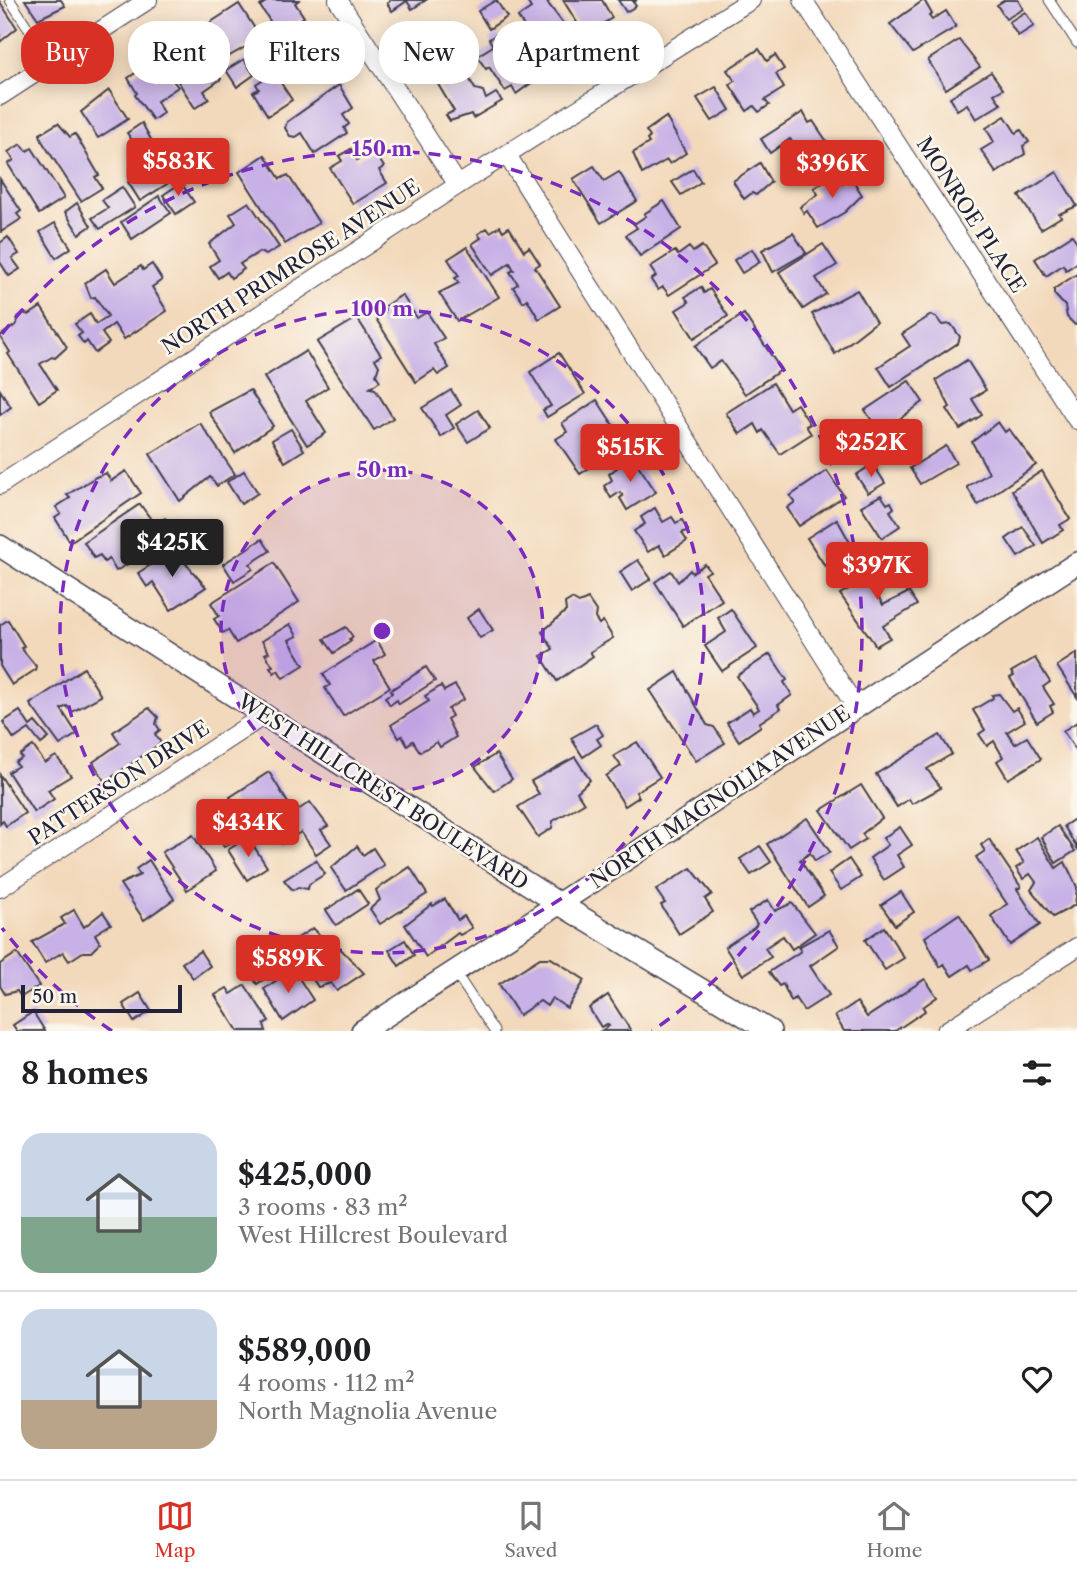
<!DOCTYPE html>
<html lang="en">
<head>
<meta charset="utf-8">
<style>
	:root { --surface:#fff; --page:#f2f2f2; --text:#202124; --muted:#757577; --line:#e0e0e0; --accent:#d93025 }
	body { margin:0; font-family:"Libre Caslon Text",serif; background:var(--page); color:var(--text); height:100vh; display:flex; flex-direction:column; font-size:26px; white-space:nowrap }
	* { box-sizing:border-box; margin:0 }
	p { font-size:23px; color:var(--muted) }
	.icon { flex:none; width:38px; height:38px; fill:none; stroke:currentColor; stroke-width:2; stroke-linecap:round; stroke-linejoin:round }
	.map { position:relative; height:1031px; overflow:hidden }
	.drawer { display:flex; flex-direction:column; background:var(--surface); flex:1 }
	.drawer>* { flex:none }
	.top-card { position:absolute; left:21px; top:21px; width:700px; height:63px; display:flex; gap:14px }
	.scale { position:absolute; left:21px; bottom:18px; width:161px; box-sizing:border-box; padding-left:7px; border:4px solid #22223b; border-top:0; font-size:19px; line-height:24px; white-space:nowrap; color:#22223b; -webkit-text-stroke:5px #fbf7ec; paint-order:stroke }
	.price { position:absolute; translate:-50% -60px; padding:0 16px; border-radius:7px; background:var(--accent); color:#fff; font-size:23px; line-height:46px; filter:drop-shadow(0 2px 4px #0008) }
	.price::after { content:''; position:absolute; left:50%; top:42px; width:21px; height:16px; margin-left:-10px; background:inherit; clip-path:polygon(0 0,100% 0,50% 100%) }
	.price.on { background:#222; color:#fff }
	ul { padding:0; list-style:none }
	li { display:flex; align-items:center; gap:21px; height:175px; padding:0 21px }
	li+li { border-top:2px solid var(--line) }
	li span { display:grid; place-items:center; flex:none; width:196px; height:140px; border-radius:21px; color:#555 }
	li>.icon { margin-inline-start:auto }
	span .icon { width:84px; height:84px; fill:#fffc; stroke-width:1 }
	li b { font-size:30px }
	h2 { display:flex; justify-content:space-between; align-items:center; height:84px; padding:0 21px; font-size:30px }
	.chip { padding:0 24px; border-radius:28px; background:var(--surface); box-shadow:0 4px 18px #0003; font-size:24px; line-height:63px }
	.chip.on { background:var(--accent); color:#fff }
	.dock { display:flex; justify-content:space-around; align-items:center; height:98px; border-top:2px solid var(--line); background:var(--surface); font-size:19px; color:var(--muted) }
	.dock a { display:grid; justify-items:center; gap:4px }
	.dock .on { color:var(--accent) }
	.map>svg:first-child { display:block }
	.building { fill:#c7b1e6 }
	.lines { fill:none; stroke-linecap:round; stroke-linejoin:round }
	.service-casing { stroke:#413d4e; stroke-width:11 }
	.minor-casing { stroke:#413d4e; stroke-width:20 }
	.tertiary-casing { stroke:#413d4e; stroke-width:24 }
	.service { stroke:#fff; stroke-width:9 }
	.minor { stroke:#fff; stroke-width:18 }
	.tertiary { stroke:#fff; stroke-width:21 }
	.ring { fill:none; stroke:#7b2cbf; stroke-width:3.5; stroke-dasharray:12 9 }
	.labels { text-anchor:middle; stroke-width:5; stroke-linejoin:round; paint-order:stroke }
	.street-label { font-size:21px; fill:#22223b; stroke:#fbf7ec }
	.centre { fill:#7b2cbf; stroke:#fbf7ec; stroke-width:3.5 }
	.ring-label { font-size:21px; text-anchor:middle; font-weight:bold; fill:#7b2cbf; stroke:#fbf7ec; stroke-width:5; stroke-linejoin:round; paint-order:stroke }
</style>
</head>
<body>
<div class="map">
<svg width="1077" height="1031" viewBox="0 0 1077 1031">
	<rect width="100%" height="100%" fill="#fbf7ec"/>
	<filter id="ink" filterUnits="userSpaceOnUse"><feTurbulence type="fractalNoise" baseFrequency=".0143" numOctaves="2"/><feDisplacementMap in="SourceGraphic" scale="14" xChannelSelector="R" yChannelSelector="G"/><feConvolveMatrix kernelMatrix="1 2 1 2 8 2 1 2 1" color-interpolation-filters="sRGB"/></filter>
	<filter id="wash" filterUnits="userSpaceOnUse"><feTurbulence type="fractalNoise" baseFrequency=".00686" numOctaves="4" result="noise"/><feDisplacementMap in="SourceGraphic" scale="28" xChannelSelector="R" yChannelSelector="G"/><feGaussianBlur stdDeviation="1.57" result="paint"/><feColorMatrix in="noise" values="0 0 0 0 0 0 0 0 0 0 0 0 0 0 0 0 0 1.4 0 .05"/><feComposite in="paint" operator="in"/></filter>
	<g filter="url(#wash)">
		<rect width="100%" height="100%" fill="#f3d9bb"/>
		<g id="blocks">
			<g class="building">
				<polygon points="25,0 61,0 65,6 38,19"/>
				<polygon points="269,0 299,0 295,3 304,17 278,33 260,6"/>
				<polygon points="391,0 426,0 412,9 407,1 392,11 387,3"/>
				<polygon points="496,0 507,17 489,29 478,11"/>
				<polygon points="526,0 551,0 547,2 578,43 548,63 518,17 531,8"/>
				<polygon points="563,0 602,0 612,18 601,25 603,28 586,37"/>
				<polygon points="618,0 637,0 633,2 636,6 626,12"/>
				<polygon points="924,0 932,14 929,16 932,20 946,11 956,27 913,53 890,24"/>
				<polygon points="1005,0 1018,0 1023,9 1006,19 997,5"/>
				<polygon points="0,2 17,28 0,42"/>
				<polygon points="239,4 261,38 226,58 205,26"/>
				<polygon points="1025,12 1034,26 1018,36 1009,22"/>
				<polygon points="455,27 464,42 435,62 425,47"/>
				<polygon points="497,34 501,40 509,35 533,72 530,75 534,81 516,94 512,87 505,91 489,67 486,69 477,56 493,46 489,39"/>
				<polygon points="959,40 980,67 946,89 928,60"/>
				<polygon points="184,44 188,50 196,45 221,79 204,91 209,99 195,108 167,64 175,59 171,52"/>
				<polygon points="759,49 767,61 775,55 784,69 776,74 784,88 765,100 769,105 759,112 754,106 747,111 730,85 735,81 727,70"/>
				<polygon points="156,59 178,87 157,101 163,113 153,120 135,95 137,93 128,78"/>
				<polygon points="244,59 254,75 237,87 226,70"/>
				<polygon points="455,63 461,64 475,89 483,91 486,99 496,93 502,101 473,118 471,114 450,121 446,115 454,111 436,81 449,73 448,68"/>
				<polygon points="991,72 1003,89 994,94 1001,104 976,119 967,104 957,110 950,97"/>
				<polygon points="268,76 272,80 277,77 292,100 268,116 253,92 259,89 256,84"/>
				<polygon points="339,85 353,108 343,115 349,124 344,128 347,133 315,154 302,133 296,137 290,136 285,128 287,122"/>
				<polygon points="716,87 730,110 712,121 697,98"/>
				<polygon points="109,90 128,119 98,138 81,112"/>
				<polygon points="803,112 809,123 813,121 836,155 796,182 787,168 803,158 790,139 770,153 761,139"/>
				<polygon points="1005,116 1016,133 1021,130 1029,142 1023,146 1025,154 996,173 981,150 994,142 986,128"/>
				<polygon points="666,117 686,153 670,164 667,160 642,174 633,153 649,143 647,140 650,137 646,131"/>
				<polygon points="58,123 70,137 75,134 99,175 95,177 102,188 81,201 42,141 40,134"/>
				<polygon points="142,123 155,147 143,155 127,133"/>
				<polygon points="21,144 27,151 32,148 64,198 39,214 8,164 14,160 8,152"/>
				<polygon points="188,148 199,166 182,177 170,159"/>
				<polygon points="351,149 357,160 373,150 384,167 379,170 387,183 353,204 330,168 342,161 339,156"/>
				<polygon points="265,155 280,179 288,175 319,223 285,244 239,172"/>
				<polygon points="760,163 771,182 756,195 752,193 744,199 733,181"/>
				<polygon points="594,166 604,181 619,172 637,201 601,223 573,179"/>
				<polygon points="155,167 167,184 140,201 128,182"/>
				<polygon points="693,169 701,182 681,195 672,182"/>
				<polygon points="1057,172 1077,206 1059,214 1061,217 1041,229 1019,196"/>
				<polygon points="836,173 842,183 851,177 862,195 845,212 818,228 807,211 804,213 800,207 818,194 814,188"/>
				<polygon points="0,179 21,211 17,214 21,219 1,232"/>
				<polygon points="181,183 194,202 176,214 163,195"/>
				<polygon points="122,187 135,207 100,229 92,218 108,208 102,200"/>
				<polygon points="159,196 171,213 132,239 121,222"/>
				<polygon points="664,201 681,229 640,256 626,235 637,228 634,224 646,216 644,214"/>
				<polygon points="249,202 279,247 266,255 259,252 240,264 244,269 231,278 227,272 218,278 210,266 219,260 209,244 236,223 230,214"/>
				<polygon points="77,203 91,226 79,234 65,212"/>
				<polygon points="55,223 71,248 56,258 40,232"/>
				<polygon points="500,226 503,231 509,227 524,251 529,247 540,264 535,267 560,306 539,319 527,299 523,302 513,287 518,284 510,272 514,270 510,263 492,275 472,244 481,238 478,234 487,228 490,232"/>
				<polygon points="793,233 806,253 773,272 762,250"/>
				<polygon points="1072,235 1077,242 1077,263 1066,270 1063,265 1046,276 1035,259"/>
				<polygon points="8,237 19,254 12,258 20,269 9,276 0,262 0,243"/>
				<polygon points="823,244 837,265 816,278 826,294 803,309 779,272"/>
				<polygon points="702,246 715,265 669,295 663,287 658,290 651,280 656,276 650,267 675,251 678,255 689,247 693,252"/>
				<polygon points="467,247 499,297 457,321 439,293 459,283 455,278 459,276 448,259"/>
				<polygon points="752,249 760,262 742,273 734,260"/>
				<polygon points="152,264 162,280 152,287 167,311 124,339 114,324 102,333 109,343 95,353 87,341 84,344 78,336 82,333 75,324 90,314 96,324 108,316 95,297 91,298 85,283 106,269 115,283 141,266 143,270"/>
				<polygon points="1077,274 1077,324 1075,325 1067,317 1065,306 1054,294 1054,289"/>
				<polygon points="701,287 704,293 710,289 728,316 694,338 676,310 689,302 685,297"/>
				<polygon points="857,290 876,322 835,354 812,314"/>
				<polygon points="402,295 417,318 427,312 444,338 434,344 449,368 438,375 434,370 416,382 376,319 385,312 382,308"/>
				<polygon points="41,307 67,347 55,358 52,357 40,364 57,390 39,402 8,354 10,352 0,336 17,324 18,317 23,313 29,315"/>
				<polygon points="744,314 781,370 745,394 721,361 710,368 695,346"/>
				<polygon points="931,315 936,317 942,325 951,324 960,337 958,343 891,387 878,367 910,346 902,334"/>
				<polygon points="357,318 381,355 375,359 379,366 376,375 380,381 370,388 375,389 393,418 374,430 317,342"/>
				<polygon points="306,351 328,387 306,401 326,433 307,445 264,377"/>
				<polygon points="559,353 585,394 547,417 543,410 551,406 530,372"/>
				<polygon points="967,360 986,390 972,399 982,415 960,429 947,409 950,407 936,380"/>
				<polygon points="909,381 923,402 880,433 865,410"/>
				<polygon points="773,383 789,409 797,404 810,424 806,426 811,434 780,454 763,430 760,433 755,424 740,434 726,413"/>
				<polygon points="0,390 11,407 0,415"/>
				<polygon points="250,390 273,426 235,453 209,412"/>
				<polygon points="451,390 461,405 446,415 454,428 441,437 422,408"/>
				<polygon points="597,400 619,434 588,454 595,464 580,474 556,439 567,432 562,423"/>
				<polygon points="478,410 490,428 468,442 456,424"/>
				<polygon points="998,422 1005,432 1009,429 1036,465 978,505 967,487 989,473 972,442"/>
				<polygon points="200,423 235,474 217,486 210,477 180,501 150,454"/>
				<polygon points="291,429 304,450 285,462 272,440"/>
				<polygon points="946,446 956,463 920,484 910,468"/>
				<polygon points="632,456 656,492 627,510 620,498 623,496 620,492 611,498 604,486 612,480 609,474"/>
				<polygon points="873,464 885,483 868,493 856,475"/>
				<polygon points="126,471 141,493 70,542 55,518 61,514 56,507 70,498 67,495 96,477 106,473 111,481"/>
				<polygon points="244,471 258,493 241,504 227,482"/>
				<polygon points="827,471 844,496 799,526 787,508 795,502 790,496"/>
				<polygon points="1042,471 1070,519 1060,525 1063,530 1043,543 1012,490"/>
				<polygon points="881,495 887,504 891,502 894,508 890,511 900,526 882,538 861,506"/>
				<polygon points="140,504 150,518 150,523 142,528 144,531 165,518 180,541 159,555 149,540 129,554 133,561 116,571 109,559 104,562 100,555 94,558 84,542"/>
				<polygon points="655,508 663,522 672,517 676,523 682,520 688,530 682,533 687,541 665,555 659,545 648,552 634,531 645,524 641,517"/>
				<polygon points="837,519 853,548 825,566 807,538"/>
				<polygon points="1023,527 1036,546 1018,557 1006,539"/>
				<polygon points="262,539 270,551 250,564 253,569 234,581 223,564"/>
				<polygon points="174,550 206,587 171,610 153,582 147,587 138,573"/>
				<polygon points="897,558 904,570 874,590 883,605 909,592 917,605 883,626 890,638 876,646 840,594 856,585 854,580 861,576 864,578"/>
				<polygon points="638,560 651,579 632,591 620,572"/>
				<polygon points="274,563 299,602 236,643 228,630 223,633 214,619 219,616 211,603"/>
				<polygon points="705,564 710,571 705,574 722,600 683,626 655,582 671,571 678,582 690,570 692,573"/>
				<polygon points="572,599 579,603 588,599 596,611 595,618 599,624 603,621 613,638 590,652 593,656 557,681 541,656 553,649 542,632 566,611 565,603"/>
				<polygon points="479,609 493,630 480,638 467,618"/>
				<polygon points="731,609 757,648 722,671 705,646 726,632 718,618"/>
				<polygon points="8,620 24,646 21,648 36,666 35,670 12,685 0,666 0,625"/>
				<polygon points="290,624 297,636 289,640 304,665 283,678 278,670 274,673 270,667 273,666 265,654 269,652 262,641"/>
				<polygon points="346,627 353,637 349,639 351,641 334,653 324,639"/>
				<polygon points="377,640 385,654 374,661 390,687 343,716 325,688 330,685 323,674"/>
				<polygon points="1077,653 1077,697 1057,666"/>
				<polygon points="770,654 787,680 784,682 792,695 778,705 780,709 759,723 761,726 739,741 727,723 750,708 753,713 759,709 737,676"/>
				<polygon points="1035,658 1050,682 1043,687 1054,704 1050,706 1053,712 1037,722 1010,678 1014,676 1011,672"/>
				<polygon points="426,667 435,681 399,704 397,700 390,705 385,697 392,693 391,690"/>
				<polygon points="84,668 101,696 72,712 67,706 61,709 77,734 60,745 30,704"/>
				<polygon points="677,672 707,725 714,727 725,743 696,761 650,690"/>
				<polygon points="455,685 464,699 448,709 452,716 447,719 456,737 440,747 437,742 420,752 413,741 407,745 402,736 399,738 391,725 429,701 425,696 441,686 444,691"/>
				<polygon points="999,694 1012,711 1017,708 1025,721 1007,732 1015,744 1027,737 1041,759 1008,779 997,761 1003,757 994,741 987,746 979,734 985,730 973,710 993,698 992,695"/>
				<polygon points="149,708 158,717 156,724 160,730 155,734 161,743 105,782 93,762 120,743 113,732"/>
				<polygon points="20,711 30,726 35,722 49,738 41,744 29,729 14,739 3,722"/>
				<polygon points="1077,722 1077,752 1063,731"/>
				<polygon points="596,724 603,735 597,739 601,745 583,757 571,738"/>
				<polygon points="940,735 952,754 927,769 941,788 912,804 909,799 897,807 876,774"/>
				<polygon points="637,742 660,777 636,792 639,797 625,806 606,776 621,766 614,756"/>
				<polygon points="33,746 45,763 56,756 71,776 48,790 54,799 34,812 8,772 18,766 15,762 22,758 20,755"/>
				<polygon points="496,754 512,779 494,791 475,767"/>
				<polygon points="575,757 590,780 577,792 584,803 553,821 552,828 538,837 518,807 539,794 531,781"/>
				<polygon points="269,772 288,803 250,827 244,818 237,823 231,814 238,809 230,797"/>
				<polygon points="0,775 25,813 6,826 3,821 0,824"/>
				<polygon points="861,785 882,818 862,834 866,839 849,850 821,810"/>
				<polygon points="310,802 328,826 321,830 331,844 316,854 301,832 282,844 273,831 279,827 277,824"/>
				<polygon points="229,817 242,836 224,847 212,828"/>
				<polygon points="807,818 830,852 815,861 810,853 800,860 824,896 808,907 767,844"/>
				<polygon points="1076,818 1077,820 1077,848 1064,826"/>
				<polygon points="1058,826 1075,851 1056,863 1041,837"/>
				<polygon points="900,827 912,845 897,855 904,867 884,880 870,858 888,845 883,838"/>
				<polygon points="193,835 216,871 187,890 162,852"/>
				<polygon points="248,837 267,867 247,880 228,850"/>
				<polygon points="1037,837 1056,868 1065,862 1077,887 1075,905 1053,917 1031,890 1036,882 1030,874 1023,879 1016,868 1024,863 1016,851"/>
				<polygon points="989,839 1021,887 1017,889 1040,925 1010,945 991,916 1007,904 976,857 985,851 981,845"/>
				<polygon points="357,846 363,855 373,848 384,865 346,890 331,868"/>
				<polygon points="760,846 771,862 751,875 740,859"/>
				<polygon points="849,859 861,877 841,890 829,873"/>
				<polygon points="149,860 174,899 144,920 120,884 140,875 136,869"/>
				<polygon points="316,860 325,874 309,884 308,889 298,887 293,890 289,886 284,880"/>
				<polygon points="410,867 427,894 380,924 370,909 380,900 376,890"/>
				<polygon points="691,868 712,894 705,899 713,912 679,934 661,905 665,903 656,890"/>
				<polygon points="358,889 368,904 336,925 326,910"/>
				<polygon points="901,892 914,912 895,925 881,905"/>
				<polygon points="445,899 458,920 464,916 472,928 460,935 458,933 426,957 405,925 432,904 433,906"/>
				<polygon points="768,900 775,911 792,903 815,933 792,949 783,936 765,948 771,957 743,975 725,947 754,928 757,924 749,912"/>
				<polygon points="74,910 84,927 103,912 111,924 95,934 100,943 91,952 83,952 69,961 63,952 45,963 32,942 65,924 61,918"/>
				<polygon points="959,914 989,960 972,970 969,965 952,976 944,964 940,967 925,937"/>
				<polygon points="884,927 904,958 885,970 865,940"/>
				<polygon points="313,928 326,942 331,939 364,973 337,991 331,983 318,987 294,950 297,948 293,941"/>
				<polygon points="829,930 839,946 810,966 829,995 804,1011 795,998 791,1001 783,984 779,986 769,972 801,951 798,947"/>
				<polygon points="405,940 414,955 399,966 389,950"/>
				<polygon points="200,951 210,966 193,978 182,963"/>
				<polygon points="17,953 39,986 21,997 17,991 5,994 0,986 0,964"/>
				<polygon points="261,955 273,973 257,984 245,965"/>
				<polygon points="540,958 551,958 585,980 567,1008 552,998 547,1006 540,1001 519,1015 499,984"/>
				<polygon points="293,969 313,1000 283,1021 264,989"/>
				<polygon points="925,979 937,997 923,1007 925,1011 895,1031 844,1031 835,1016 857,1002 867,1017"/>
				<polygon points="245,985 269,1021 264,1024 266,1031 238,1031 215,995 227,988 231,994"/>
				<polygon points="140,993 151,1011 134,1022 123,1004"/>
				<polygon points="608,995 631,1031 601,1031 609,1026 607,1024 601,1027 589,1008"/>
				<polygon points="33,1012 45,1031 17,1031 13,1025"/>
			</g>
		</g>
	</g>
	<g filter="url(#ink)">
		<use href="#blocks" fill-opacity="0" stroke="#413d4e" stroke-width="2"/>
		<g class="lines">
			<g class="service-casing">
				<g id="service">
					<polyline points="10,0 51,63"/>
					<polyline points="1049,0 1077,43"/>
					<polyline points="455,972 494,1031"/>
				</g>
			</g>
			<g class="minor-casing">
				<g id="minor">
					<polyline points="338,0 458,185"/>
					<polyline points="803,0 1077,420"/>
					<polyline points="0,96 148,0"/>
					<polyline points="507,155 855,706"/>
					<polyline points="0,485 458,185 751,0"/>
					<polyline points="0,888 263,716"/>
					<polyline points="946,1031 1077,947"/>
				</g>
			</g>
			<g class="tertiary-casing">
				<g id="tertiary">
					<polyline points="0,546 561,905 770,1031"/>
					<path d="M362,1031c241,-153 476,-314 715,-468"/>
				</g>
			</g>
			<use href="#service" class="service"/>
			<use href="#minor" class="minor"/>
			<use href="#tertiary" class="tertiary"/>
		</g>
	</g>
	<circle cx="382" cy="631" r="161" fill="#7b2cbf" fill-opacity=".12"/>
	<g class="ring">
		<circle cx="382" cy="631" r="161"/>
		<circle cx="382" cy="631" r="322"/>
		<path d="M112 1031A482 482 0 0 1 2 928M2 334A482 482 0 1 1 652 1031"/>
	</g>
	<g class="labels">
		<g class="street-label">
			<text transform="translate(971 215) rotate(57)" y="7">MONROE PLACE</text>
			<text transform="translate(291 267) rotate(-33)" y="7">NORTH PRIMROSE AVENUE</text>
			<text transform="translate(119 783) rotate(-33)" y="7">PATTERSON DRIVE</text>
			<text transform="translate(383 792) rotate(33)" y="7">WEST HILLCREST BOULEVARD</text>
			<text transform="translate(720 797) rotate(-34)" y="7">NORTH MAGNOLIA AVENUE</text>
		</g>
	</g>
	<circle cx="382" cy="631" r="10" class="centre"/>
	<g class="ring-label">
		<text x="382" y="156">150 m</text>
		<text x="382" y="316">100 m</text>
		<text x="382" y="477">50 m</text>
	</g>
</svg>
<div class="scale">50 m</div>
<b class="price" style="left:178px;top:198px">$583K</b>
<b class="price" style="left:832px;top:200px">$396K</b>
<b class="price" style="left:871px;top:479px">$252K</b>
<b class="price" style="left:630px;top:484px">$515K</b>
<b class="price on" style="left:172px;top:579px">$425K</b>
<b class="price" style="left:877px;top:602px">$397K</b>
<b class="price" style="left:248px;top:859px">$434K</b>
<b class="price" style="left:288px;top:995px">$589K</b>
<div class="top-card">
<a class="chip on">Buy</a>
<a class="chip">Rent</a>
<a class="chip">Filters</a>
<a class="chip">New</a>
<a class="chip">Apartment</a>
</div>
</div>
<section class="drawer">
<h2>8 homes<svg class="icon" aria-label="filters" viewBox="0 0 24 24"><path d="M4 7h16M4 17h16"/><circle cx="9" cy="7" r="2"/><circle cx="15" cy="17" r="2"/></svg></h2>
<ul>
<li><span style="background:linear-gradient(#c9d6e8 60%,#7fa58c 0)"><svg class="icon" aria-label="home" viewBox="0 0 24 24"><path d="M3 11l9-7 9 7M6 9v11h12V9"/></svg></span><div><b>$425,000</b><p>3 rooms · 83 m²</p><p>West Hillcrest Boulevard</p></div><svg class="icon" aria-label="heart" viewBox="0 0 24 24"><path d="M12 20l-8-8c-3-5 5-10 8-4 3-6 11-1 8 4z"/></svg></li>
<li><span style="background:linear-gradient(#c9d6e8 65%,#b9a48a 0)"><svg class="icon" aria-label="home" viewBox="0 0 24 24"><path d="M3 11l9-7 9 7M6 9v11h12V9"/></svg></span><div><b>$589,000</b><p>4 rooms · 112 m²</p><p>North Magnolia Avenue</p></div><svg class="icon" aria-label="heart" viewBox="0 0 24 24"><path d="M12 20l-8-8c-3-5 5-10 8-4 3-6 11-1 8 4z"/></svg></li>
</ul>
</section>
<nav class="dock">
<a class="on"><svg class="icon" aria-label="map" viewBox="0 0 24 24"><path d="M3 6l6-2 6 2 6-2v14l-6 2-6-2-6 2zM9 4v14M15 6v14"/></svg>Map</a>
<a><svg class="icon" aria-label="saved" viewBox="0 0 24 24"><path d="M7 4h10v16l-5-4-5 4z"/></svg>Saved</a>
<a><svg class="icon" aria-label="home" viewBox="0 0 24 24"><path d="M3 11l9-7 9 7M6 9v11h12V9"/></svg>Home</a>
</nav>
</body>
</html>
